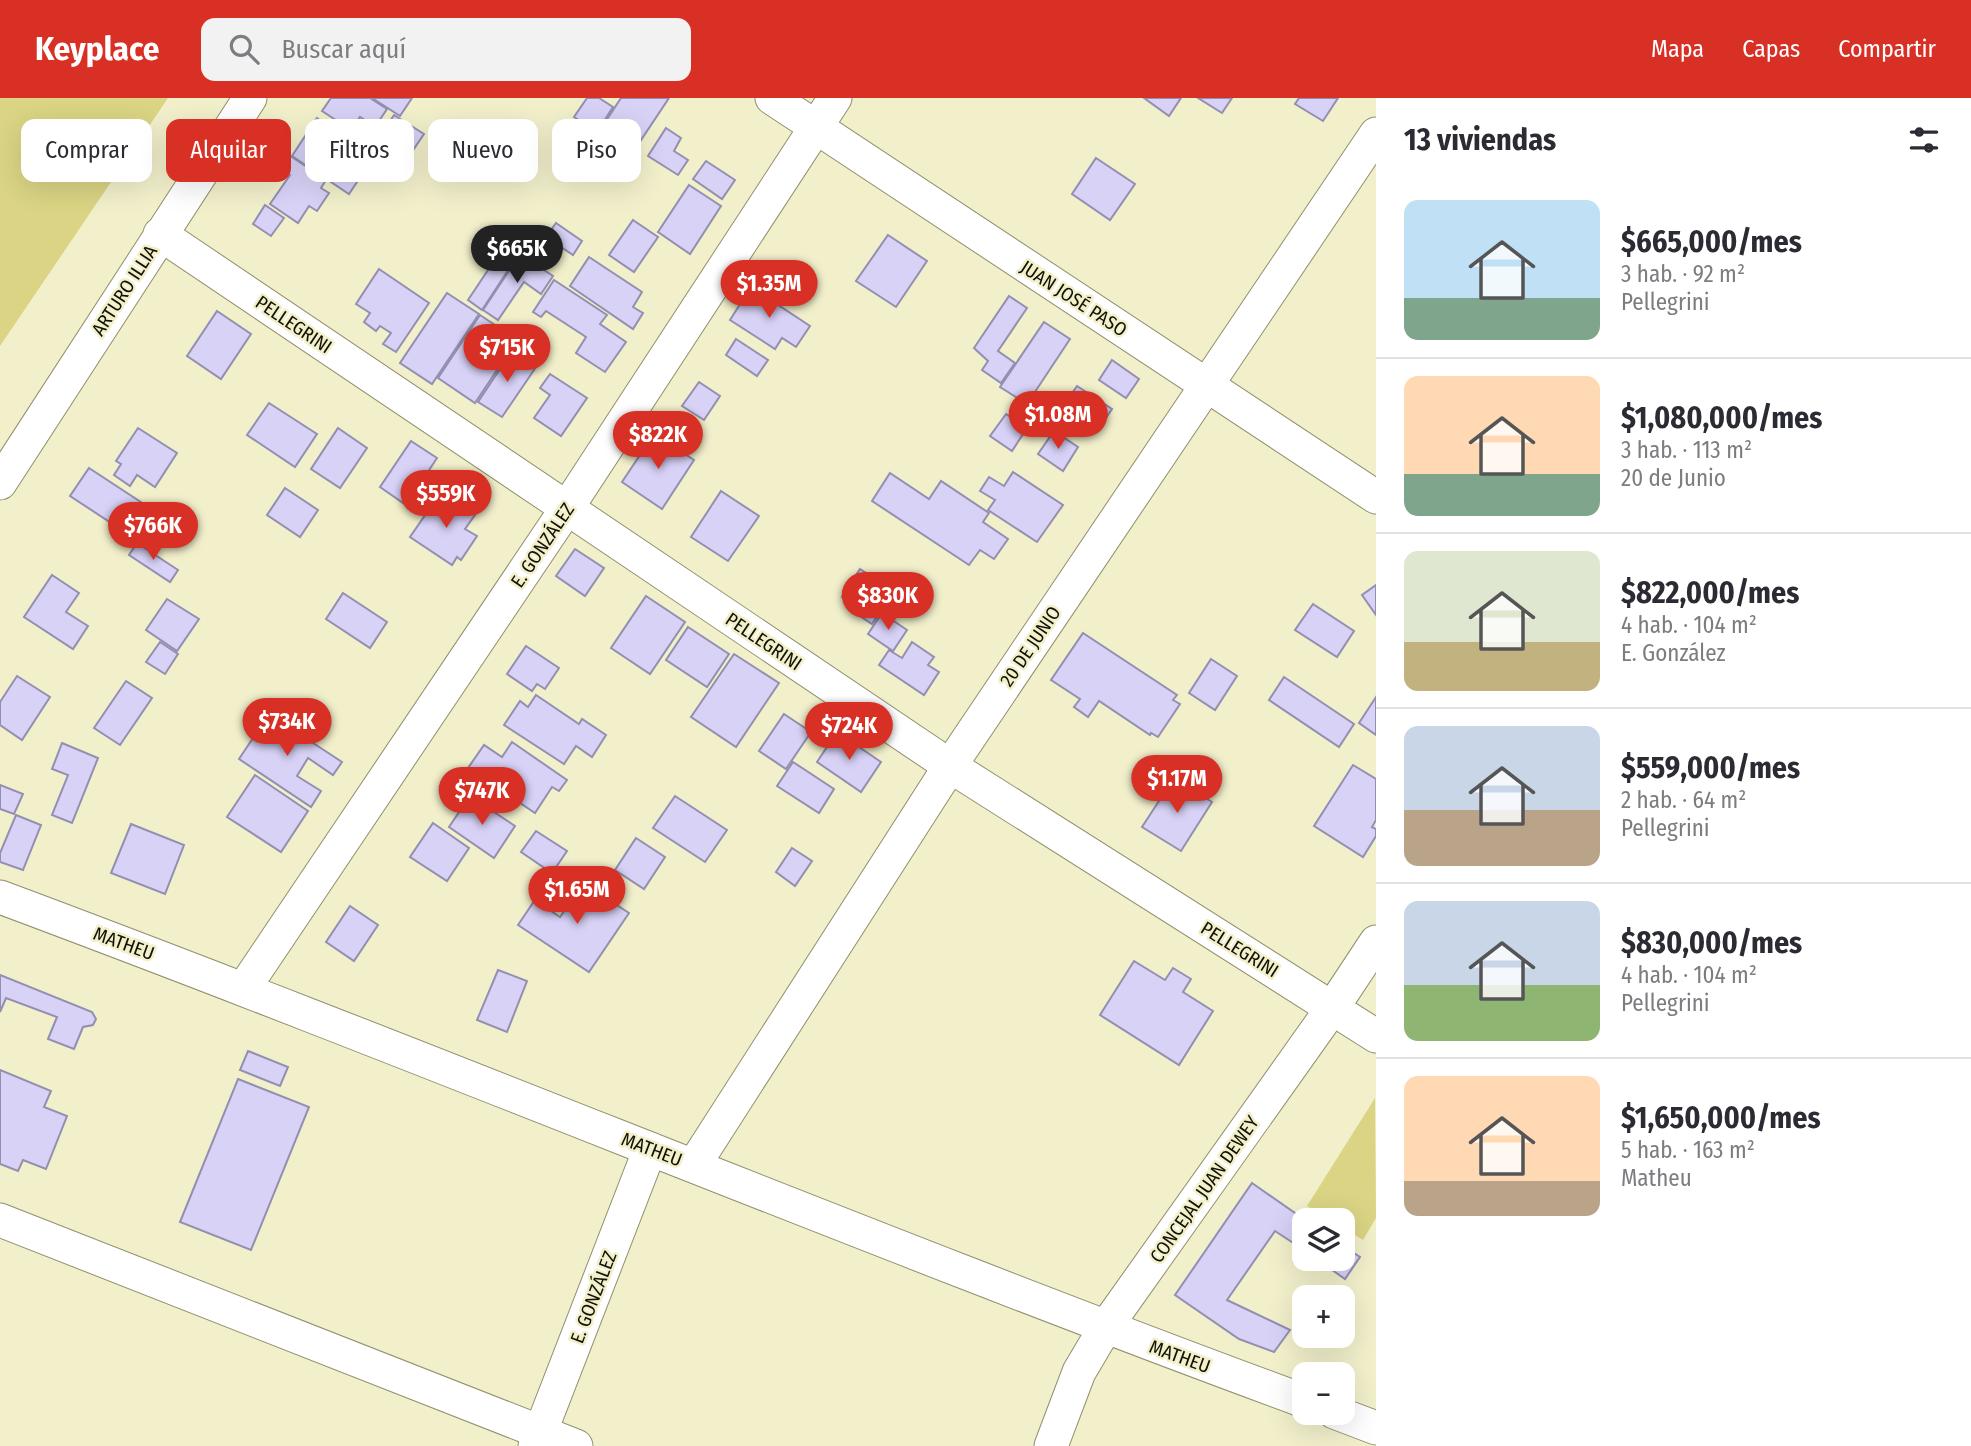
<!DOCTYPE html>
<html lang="es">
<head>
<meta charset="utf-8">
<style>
	:root { --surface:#fff; --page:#f2f2f3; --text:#2b2b33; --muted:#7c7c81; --line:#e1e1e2; --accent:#d93025 }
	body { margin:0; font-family:"Fira Sans Condensed",sans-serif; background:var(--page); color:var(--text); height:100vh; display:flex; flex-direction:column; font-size:26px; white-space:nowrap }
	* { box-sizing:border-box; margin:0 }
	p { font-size:23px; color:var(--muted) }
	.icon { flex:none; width:38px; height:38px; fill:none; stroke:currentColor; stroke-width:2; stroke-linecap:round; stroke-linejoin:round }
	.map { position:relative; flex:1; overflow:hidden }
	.details { display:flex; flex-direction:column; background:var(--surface); width:595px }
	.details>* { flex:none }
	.top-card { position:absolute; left:21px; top:21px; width:665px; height:63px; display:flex; gap:14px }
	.buttons { position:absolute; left:1292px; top:1110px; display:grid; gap:14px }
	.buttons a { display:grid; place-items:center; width:63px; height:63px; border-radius:14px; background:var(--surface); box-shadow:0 7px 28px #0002; font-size:35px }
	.price { position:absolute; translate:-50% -60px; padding:0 16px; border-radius:24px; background:var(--accent); color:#fff; font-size:23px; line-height:46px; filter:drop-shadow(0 2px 4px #0008) }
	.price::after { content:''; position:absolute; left:50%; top:42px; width:21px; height:16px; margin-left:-10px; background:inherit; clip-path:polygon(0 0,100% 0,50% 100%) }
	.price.active { background:#222; color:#fff }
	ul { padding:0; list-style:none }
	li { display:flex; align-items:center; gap:21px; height:175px; padding:0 28px }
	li+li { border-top:2px solid var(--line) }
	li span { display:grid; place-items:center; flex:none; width:196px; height:140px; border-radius:14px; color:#555 }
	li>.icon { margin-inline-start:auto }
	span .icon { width:84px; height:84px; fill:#fffc; stroke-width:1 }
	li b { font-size:30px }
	h2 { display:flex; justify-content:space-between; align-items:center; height:84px; padding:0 28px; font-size:30px }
	.pill { padding:0 24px; border-radius:14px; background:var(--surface); box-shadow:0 7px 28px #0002; font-size:24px; line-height:63px }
	.pill.active { background:var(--accent); color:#fff }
	header { display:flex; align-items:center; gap:42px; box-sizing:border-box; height:98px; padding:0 35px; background:var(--accent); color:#fff }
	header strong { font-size:33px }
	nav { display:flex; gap:38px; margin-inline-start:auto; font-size:24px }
	.search { width:490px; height:63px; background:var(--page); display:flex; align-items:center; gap:18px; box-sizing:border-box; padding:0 24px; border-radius:14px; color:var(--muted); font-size:26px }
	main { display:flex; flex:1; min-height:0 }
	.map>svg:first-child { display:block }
	.green { fill:#dad484 }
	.building { fill:#d7d2f6; stroke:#938fb0; stroke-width:2 }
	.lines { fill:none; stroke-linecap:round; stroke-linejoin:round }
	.minor-casing { stroke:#918f6d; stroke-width:35 }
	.minor { stroke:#fff; stroke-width:33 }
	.labels { text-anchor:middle; stroke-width:5; stroke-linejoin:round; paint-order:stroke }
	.street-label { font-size:19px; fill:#121105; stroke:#f2f0cb }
</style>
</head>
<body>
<header>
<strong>Keyplace</strong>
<div class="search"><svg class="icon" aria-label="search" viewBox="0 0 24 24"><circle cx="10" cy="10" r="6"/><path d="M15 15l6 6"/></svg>Buscar aquí</div>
<nav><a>Mapa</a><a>Capas</a><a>Compartir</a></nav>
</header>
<main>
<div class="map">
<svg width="1376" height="1348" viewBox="0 0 1376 1348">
	<rect width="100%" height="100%" fill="#f2f0cb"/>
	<g class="green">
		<polygon points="0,0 168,0 0,248"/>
		<polygon points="1375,1000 1376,1120 1363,1142 1342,1129 1342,1122 1330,1122 1307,1108"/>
	</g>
	<g class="building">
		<polygon points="331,0 370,0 387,11 375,29 360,19 351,32 322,13"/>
		<polygon points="372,0 412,0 400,18"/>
		<polygon points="587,0 599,0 613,9 597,34 574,19"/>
		<polygon points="621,0 669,0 637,48 604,26"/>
		<polygon points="1144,0 1181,0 1169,18"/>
		<polygon points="1198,0 1232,0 1222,15"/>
		<polygon points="1299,0 1338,0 1323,23 1295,6"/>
		<polygon points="394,17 424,36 407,61 378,41"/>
		<polygon points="317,20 354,46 341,65 361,78 349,96 292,58"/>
		<polygon points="666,30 681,40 674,53 688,62 678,77 648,58"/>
		<polygon points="286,55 326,82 321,90 329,95 317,113 309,108 298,125 270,106 290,77 276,69"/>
		<polygon points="1096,60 1135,86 1110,122 1072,96"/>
		<polygon points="706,63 735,82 722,101 693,81"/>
		<polygon points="689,87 721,108 690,156 658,134"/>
		<polygon points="265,107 284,120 271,138 253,126"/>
		<polygon points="633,122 658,139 634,174 609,157"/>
		<polygon points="556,125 582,143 573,157 546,139"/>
		<polygon points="888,137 927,163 896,209 856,183"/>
		<polygon points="504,148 518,157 482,212 468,202"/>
		<polygon points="520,156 553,178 541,196 524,184 498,222 483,212"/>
		<polygon points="589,159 642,194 633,209 643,215 633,231 570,188"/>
		<polygon points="379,171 429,205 396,254 383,246 391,235 380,228 376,233 364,224 370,215 356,206"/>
		<polygon points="554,182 607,217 600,226 626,244 605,274 576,255 586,239 546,213 541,219 533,214"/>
		<polygon points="751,189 810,228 796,249 782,240 775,251 730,222"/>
		<polygon points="447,195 479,216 432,286 400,265"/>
		<polygon points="1009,198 1027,210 998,253 1015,265 1001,285 982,272 988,263 974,250"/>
		<polygon points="217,213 251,236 221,281 187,258"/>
		<polygon points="480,217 498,229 490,241 509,254 475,305 438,280"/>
		<polygon points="1044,224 1070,241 1027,306 1000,289"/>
		<polygon points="736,241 768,262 757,278 726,257"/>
		<polygon points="512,253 536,269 502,319 478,304"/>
		<polygon points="1112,262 1139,281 1126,300 1099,282"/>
		<polygon points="550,276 587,300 561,338 534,320 550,297 540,290"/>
		<polygon points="699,284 720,298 704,322 682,308"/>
		<polygon points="1077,288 1112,311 1103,324 1097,320 1087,336 1068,323 1074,314 1064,307"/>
		<polygon points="269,305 317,336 295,369 247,337"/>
		<polygon points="1006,316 1027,330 1012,353 990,338"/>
		<polygon points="138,330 177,355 155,389 137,377 130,388 114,377 121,366 116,363"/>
		<polygon points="338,330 367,350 340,390 311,371"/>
		<polygon points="1054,333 1078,349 1063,373 1038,356"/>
		<polygon points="654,336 694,362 662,411 622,384"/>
		<polygon points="411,343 437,360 406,407 380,389"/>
		<polygon points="89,370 153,412 134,440 70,398"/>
		<polygon points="1013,374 1063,407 1037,444 988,412 995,402 980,393 989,379 1004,388"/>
		<polygon points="890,375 929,401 941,383 989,415 983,424 1008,441 994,461 980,452 969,467 872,403"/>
		<polygon points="285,390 318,412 300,439 267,417"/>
		<polygon points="721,393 759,418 728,463 691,439"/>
		<polygon points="441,394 475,417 465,431 477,438 461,462 457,459 452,467 410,439"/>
		<polygon points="137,445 178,472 170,484 129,457"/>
		<polygon points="575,451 604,470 585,498 556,478"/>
		<polygon points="860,471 894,493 872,526 854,514 857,509 842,499"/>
		<polygon points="52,477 79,495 66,514 88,528 73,551 24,519"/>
		<polygon points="1376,487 1376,517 1362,497"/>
		<polygon points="343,495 387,524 370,550 326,521"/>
		<polygon points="646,498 685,524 650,576 611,550"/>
		<polygon points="167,501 199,521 177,553 146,532"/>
		<polygon points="1313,506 1354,533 1337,559 1295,532"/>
		<polygon points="882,515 907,532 893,553 868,536"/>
		<polygon points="688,529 729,556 707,589 666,562"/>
		<polygon points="1083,535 1177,597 1173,602 1180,606 1158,639 1151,635 1150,637 1099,603 1088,619 1074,609 1080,601 1051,582"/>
		<polygon points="160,544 178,556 165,576 146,564"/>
		<polygon points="912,544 934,559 928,567 939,574 924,597 879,567 889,552 902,560"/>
		<polygon points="526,548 559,570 545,591 537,586 532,593 507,576"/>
		<polygon points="734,556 779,585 736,649 691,619"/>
		<polygon points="1211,561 1237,578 1215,612 1189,595"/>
		<polygon points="17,578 50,599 22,642 0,627 0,604"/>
		<polygon points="1284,579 1354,626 1339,649 1269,602"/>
		<polygon points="126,583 152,600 120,647 94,630"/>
		<polygon points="536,597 579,626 582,621 606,637 592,659 576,648 564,666 504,627 520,603 528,609"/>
		<polygon points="1376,599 1376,637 1359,625"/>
		<polygon points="269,616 342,664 333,677 308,660 297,678 321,693 311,709 239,661"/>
		<polygon points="784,616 811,634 786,671 759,653"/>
		<polygon points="837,634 881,664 861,694 817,664"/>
		<polygon points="512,644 567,682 559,693 552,689 535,715 468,670 484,647 502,659"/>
		<polygon points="62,645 98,660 72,725 52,717 68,677 52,671"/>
		<polygon points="793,664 834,691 819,715 777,688"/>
		<polygon points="1353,667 1376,681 1376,722 1372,729 1376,731 1376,738 1363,759 1314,728"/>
		<polygon points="255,677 308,713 281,754 227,719"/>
		<polygon points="1174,680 1212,704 1181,753 1142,729"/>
		<polygon points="0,687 23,696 14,716 0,711"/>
		<polygon points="470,698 515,728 494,760 449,729"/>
		<polygon points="675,698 727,732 705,764 653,730"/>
		<polygon points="16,717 41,727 23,772 0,764 0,755"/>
		<polygon points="433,725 469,750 447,783 410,759"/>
		<polygon points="131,726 184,747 165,796 111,775"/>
		<polygon points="536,733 567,753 552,775 521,754"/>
		<polygon points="636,740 665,759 644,791 615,772"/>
		<polygon points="792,750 812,763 795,788 776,774"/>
		<polygon points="583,785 629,815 589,874 518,827 535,802 560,819"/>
		<polygon points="350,808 378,827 354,863 326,844"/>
		<polygon points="1134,863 1165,882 1173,870 1191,881 1183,894 1213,913 1179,967 1100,917"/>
		<polygon points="498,872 527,883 507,934 477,922"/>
		<polygon points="0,877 92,914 96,921 93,927 83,929 74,951 48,941 57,919 6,900 0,914"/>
		<polygon points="248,953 288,969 280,988 240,972"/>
		<polygon points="0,972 51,993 44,1009 67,1018 46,1071 23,1062 18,1073 0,1066"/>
		<polygon points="238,981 309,1009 251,1152 180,1124"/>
		<polygon points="1252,1085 1305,1122 1304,1152 1275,1133 1227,1202 1290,1232 1274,1254 1239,1241 1175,1197"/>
		<polygon points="1342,1147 1360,1159 1345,1181 1315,1160 1342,1160"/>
	</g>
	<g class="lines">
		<g class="minor-casing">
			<g id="minor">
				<polyline points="772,0 1376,399"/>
				<polyline points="160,136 950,668 1376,938"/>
				<polyline points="0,385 250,0"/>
				<path d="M0,799c437,163 867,343 1304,504"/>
				<polyline points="244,890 567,410 835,0"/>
				<polyline points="694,1067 950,668 1376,36"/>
				<polyline points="0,1122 576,1348"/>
				<polyline points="1334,1314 1376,1330"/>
				<polyline points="535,1348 650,1051"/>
				<polyline points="1051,1348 1079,1274 1105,1230 1333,909 1376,844"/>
			</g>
		</g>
		<use href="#minor" class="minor"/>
	</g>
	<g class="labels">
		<g class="street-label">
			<text transform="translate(124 192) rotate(-57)" y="7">ARTURO ILLIA</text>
			<text transform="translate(1074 200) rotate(33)" y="7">JUAN JOSÉ PASO</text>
			<text transform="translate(294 226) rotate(34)" y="7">PELLEGRINI</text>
			<text transform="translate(542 447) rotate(-56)" y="7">E. GONZÁLEZ</text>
			<text transform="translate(764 543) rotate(34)" y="7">PELLEGRINI</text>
			<text transform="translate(1030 548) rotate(-56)" y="7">20 DE JUNIO</text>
			<text transform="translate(124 845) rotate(20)" y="7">MATHEU</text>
			<text transform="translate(1240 851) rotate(32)" y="7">PELLEGRINI</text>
			<text transform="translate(652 1051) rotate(21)" y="7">MATHEU</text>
			<text transform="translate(1204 1091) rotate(-55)" y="7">CONCEJAL JUAN DEWEY</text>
			<text transform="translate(593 1199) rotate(-69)" y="7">E. GONZÁLEZ</text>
			<text transform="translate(1180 1258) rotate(20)" y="7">MATHEU</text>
		</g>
	</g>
</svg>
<div class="buttons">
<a><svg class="icon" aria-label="layers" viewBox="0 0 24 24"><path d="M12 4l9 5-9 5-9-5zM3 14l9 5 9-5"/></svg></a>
<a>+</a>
<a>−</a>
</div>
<b class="price active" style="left:517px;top:187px">$665K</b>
<b class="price" style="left:769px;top:222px">$1.35M</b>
<b class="price" style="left:507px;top:286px">$715K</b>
<b class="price" style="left:1058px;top:353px">$1.08M</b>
<b class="price" style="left:658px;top:373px">$822K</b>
<b class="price" style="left:446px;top:432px">$559K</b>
<b class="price" style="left:153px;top:464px">$766K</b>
<b class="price" style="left:888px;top:534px">$830K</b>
<b class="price" style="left:287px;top:660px">$734K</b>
<b class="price" style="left:849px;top:664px">$724K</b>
<b class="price" style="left:1177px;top:717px">$1.17M</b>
<b class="price" style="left:482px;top:729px">$747K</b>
<b class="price" style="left:577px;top:828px">$1.65M</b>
<div class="top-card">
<a class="pill">Comprar</a>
<a class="pill active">Alquilar</a>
<a class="pill">Filtros</a>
<a class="pill">Nuevo</a>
<a class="pill">Piso</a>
</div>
</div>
<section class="details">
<h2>13 viviendas<svg class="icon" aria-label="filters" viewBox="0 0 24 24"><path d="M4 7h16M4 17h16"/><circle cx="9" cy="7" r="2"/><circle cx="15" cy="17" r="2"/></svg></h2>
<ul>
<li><span style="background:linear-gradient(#bfe0f5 70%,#7fa58c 0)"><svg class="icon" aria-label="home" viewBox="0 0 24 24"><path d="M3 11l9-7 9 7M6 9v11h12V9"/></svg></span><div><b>$665,000/mes</b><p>3 hab. · 92 m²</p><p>Pellegrini</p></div></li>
<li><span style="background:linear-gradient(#ffd9b3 70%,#7fa58c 0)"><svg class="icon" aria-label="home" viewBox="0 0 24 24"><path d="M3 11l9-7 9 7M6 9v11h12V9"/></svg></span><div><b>$1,080,000/mes</b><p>3 hab. · 113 m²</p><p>20 de Junio</p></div></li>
<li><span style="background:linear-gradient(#dfe7d0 65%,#c2b280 0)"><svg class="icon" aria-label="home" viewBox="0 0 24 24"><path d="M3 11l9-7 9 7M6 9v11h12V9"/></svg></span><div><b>$822,000/mes</b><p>4 hab. · 104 m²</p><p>E. González</p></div></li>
<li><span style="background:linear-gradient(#c9d6e8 60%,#b9a48a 0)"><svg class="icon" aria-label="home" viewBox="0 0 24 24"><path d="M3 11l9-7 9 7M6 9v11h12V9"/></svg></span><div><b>$559,000/mes</b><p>2 hab. · 64 m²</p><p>Pellegrini</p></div></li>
<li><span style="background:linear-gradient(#c9d6e8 60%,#8fb573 0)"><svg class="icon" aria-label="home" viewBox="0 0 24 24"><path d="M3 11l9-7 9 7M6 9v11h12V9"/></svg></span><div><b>$830,000/mes</b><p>4 hab. · 104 m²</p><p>Pellegrini</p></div></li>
<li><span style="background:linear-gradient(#ffd9b3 75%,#b9a48a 0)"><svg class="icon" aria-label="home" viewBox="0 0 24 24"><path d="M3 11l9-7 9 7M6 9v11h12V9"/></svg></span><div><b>$1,650,000/mes</b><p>5 hab. · 163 m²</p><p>Matheu</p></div></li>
</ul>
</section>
</main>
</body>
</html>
